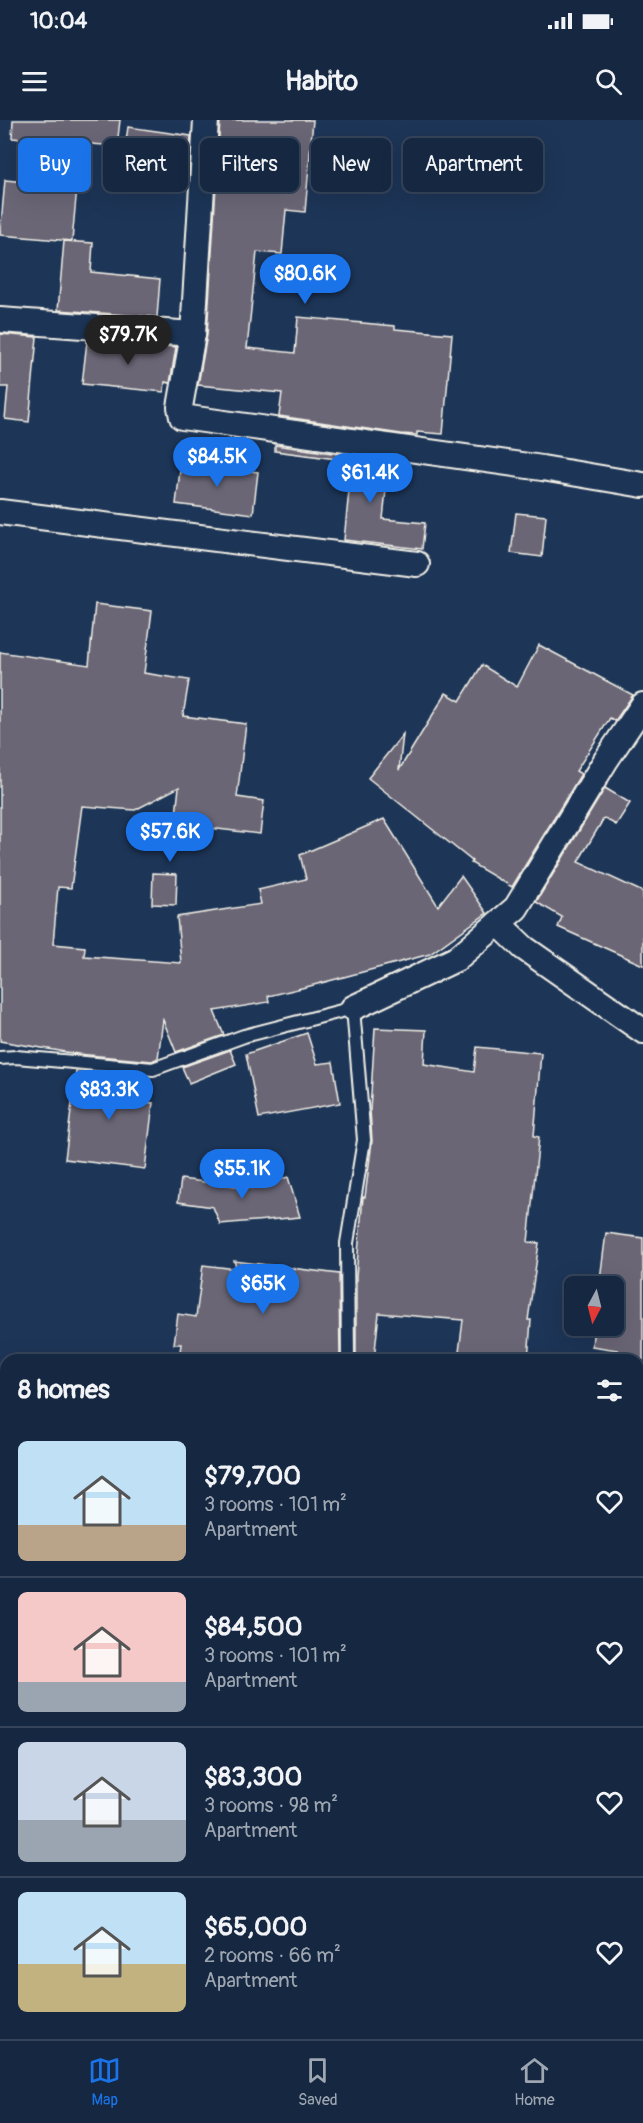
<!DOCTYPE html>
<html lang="en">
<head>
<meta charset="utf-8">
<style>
	:root { --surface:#162841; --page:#1f3048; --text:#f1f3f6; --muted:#9ea6b1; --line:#35445a; --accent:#1a73e8 }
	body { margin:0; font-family:Pangolin,sans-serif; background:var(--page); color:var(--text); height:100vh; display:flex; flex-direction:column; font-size:22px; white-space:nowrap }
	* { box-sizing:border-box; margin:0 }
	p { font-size:20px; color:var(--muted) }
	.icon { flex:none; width:33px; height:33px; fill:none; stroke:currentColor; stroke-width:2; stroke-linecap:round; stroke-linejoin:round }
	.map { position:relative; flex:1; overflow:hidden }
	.panel { position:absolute; left:0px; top:1234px; width:644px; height:686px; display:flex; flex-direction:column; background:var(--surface); border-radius:18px 18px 0 0; box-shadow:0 6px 24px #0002,0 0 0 2px var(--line) }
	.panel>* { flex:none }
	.hud { position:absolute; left:18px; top:18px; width:608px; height:54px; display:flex; gap:12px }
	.needle { width:39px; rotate:187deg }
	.buttons { position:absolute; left:564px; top:1156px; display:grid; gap:12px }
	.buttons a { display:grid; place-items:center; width:60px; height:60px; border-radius:9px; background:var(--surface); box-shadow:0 6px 24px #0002,0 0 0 2px var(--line); font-size:30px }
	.price { position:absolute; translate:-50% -51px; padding:0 14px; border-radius:21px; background:var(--accent); color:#fff; font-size:20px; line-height:39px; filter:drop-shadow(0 2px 3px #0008) }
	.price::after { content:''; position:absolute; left:50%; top:36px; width:18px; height:14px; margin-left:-9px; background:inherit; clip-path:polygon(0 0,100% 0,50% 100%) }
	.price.current { background:#222; color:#fff }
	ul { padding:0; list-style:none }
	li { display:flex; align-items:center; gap:18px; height:150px; padding:0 18px }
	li+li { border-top:2px solid var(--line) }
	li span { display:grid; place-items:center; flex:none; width:168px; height:120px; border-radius:9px; color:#555 }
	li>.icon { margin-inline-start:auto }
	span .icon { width:72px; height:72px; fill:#fffc; stroke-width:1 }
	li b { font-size:26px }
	h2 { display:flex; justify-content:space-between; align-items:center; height:72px; padding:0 18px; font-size:26px }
	.tag { padding:0 21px; border-radius:9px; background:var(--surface); box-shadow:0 6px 24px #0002,0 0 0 2px var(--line); font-size:21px; line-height:54px }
	.tag.current { background:var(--accent); color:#fff }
	.status { display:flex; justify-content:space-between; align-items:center; height:42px; padding:0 30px; background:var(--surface); direction:ltr }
	.status svg { height:16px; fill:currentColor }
	header { display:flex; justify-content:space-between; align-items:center; height:78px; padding:0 18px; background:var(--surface); font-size:27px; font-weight:800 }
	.tab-bar { display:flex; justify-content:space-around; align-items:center; height:84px; border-top:2px solid var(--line); background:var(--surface); font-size:16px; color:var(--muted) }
	.tab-bar a { display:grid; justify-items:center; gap:3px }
	.tab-bar .current { color:var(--accent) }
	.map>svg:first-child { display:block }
	.building { fill:#6b6676; stroke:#f4f1e8; stroke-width:1.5 }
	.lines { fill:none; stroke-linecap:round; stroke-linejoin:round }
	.service-casing { stroke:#f4f1e8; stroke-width:16 }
	.minor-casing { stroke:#f4f1e8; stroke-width:28 }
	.service { stroke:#1d3557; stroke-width:12 }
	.minor { stroke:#1d3557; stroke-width:24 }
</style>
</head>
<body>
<div class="status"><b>10:04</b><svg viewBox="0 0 49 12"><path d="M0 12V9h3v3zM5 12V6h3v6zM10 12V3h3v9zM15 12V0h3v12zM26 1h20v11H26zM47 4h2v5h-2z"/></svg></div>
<header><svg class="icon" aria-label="menu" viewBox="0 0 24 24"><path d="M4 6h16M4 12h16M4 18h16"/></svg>Habito<svg class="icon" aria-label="search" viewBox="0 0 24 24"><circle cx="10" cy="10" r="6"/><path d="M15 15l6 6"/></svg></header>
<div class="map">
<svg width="643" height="1919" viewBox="0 0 643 1919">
	<rect width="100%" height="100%" fill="#1d3557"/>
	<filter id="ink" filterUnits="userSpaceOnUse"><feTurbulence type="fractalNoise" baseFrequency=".0167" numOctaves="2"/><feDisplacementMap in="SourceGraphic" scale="12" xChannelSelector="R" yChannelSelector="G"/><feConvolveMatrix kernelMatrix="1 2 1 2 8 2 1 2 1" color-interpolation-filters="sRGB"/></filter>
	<g filter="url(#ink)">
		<g class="building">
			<polygon points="13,0 120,0 117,26 12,18"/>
			<polygon points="220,0 313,0 305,92 286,90 282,134 257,132 247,228 295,233 298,197 395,206 395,209 452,214 443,314 417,312 417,315 401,314 279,296 282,273 198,265 207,215"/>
			<polygon points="128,7 191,16 188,68 121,58"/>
			<polygon points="5,60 77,67 72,121 0,115"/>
			<polygon points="64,121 93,123 91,152 160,159 157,197 58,190"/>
			<polygon points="0,214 37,217 29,302 5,299 8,267 0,267"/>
			<polygon points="87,221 176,227 170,263 165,262 164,272 82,264"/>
			<polygon points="275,325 389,341 383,399 425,403 422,429 344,420 352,341 275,331"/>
			<polygon points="181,342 258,352 253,394 176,384"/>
			<polygon points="516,393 546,396 542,437 511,433"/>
			<polygon points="95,484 152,491 144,553 189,560 183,596 246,604 237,677 264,681 260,714 175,704 179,667 135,690 82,686 71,768 58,767 53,824 85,827 84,836 181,843 177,797 261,784 258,770 306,759 300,735 384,699 438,786 461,756 487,793 430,834 310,866 268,876 269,882 214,891 224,915 176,932 163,900 158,938 152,941 78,934 0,921 0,532 89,545"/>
			<polygon points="539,525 633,575 615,601 610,598 576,651 581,654 512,767 471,743 472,741 368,658 403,614 399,650 446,573 460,581 482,545 517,567"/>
			<polygon points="605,668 630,683 616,705 604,698 578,742 643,772 643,845 558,807 562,797 536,782"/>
			<polygon points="153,753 177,754 176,785 152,784"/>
			<polygon points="375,908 426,910 424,944 474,952 477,927 541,933 534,1016 539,1017 528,1122 539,1123 528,1200 531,1200 528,1240 458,1240 463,1200 379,1193 374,1240 356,1240 356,1156 363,1077 365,1077 372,1021 370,990"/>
			<polygon points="307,913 317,944 333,942 340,983 259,998 246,934"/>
			<polygon points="230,930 236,944 189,963 182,947"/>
			<polygon points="76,951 141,956 138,981 153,983 145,1049 65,1039"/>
			<polygon points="288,1057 300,1097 220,1104 213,1087 178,1082 181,1059 252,1068"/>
			<polygon points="606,1113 643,1118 643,1240 616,1240 618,1230 592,1226 594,1206 614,1206 614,1167 599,1167"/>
			<polygon points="234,1141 339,1154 340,1240 179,1240 181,1224 174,1224 178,1194 196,1197 203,1145 237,1149"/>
		</g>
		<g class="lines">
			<g class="service-casing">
				<polyline id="service" points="0,938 16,937 153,949 244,916 353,888 364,1020 347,1123 348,1240"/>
			</g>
			<g class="minor-casing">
				<g id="minor">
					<polyline points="206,0 193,214 180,287 182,297 542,348 643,365"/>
					<polyline points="0,200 193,214"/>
					<polyline points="0,392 417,444"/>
					<polyline points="498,803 524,828 643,911"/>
					<polyline points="353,888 456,839 516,788 606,640 643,585"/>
					<polyline points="638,1430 643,1431"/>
					<polyline points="0,1795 6,1812"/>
					<polyline points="638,1877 643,1876"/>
					<polyline points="42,1914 44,1919"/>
					<polyline points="356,1919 383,1914"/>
				</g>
			</g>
			<use href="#service" class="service"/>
			<use href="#minor" class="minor"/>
		</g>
	</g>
</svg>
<div class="buttons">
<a><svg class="needle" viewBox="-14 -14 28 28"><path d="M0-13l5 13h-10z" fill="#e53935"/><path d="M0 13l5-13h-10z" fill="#9ea6b1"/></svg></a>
</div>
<b class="price" style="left:305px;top:185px">$80.6K</b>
<b class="price current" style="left:128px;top:246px">$79.7K</b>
<b class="price" style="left:217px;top:368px">$84.5K</b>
<b class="price" style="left:370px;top:384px">$61.4K</b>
<b class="price" style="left:170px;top:743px">$57.6K</b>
<b class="price" style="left:109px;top:1001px">$83.3K</b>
<b class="price" style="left:242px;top:1080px">$55.1K</b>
<b class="price" style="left:263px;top:1195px">$65K</b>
<div class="hud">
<a class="tag current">Buy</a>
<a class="tag">Rent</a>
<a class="tag">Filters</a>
<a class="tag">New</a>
<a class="tag">Apartment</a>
</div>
<section class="panel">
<h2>8 homes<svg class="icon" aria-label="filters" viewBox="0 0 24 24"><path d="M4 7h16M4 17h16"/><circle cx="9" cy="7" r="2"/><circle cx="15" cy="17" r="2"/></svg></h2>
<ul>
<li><span style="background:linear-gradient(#bfe0f5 70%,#b9a48a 0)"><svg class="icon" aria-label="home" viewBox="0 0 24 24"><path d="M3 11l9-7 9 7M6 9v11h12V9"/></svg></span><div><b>$79,700</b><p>3 rooms · 101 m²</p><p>Apartment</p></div><svg class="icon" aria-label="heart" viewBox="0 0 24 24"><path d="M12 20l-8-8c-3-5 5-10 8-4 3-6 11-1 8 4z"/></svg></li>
<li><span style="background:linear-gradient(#f6c9c9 75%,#9aa5b1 0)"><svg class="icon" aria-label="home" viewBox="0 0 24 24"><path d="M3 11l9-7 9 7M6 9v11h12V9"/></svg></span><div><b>$84,500</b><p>3 rooms · 101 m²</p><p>Apartment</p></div><svg class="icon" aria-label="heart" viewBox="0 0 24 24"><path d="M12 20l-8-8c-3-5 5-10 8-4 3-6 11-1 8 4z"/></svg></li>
<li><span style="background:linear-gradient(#c9d6e8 65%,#9aa5b1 0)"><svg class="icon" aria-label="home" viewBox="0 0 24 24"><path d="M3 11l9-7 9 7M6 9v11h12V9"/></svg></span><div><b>$83,300</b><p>3 rooms · 98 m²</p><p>Apartment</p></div><svg class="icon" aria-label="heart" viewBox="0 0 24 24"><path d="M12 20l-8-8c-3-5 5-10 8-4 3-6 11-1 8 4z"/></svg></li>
<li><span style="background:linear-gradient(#bfe0f5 60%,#c2b280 0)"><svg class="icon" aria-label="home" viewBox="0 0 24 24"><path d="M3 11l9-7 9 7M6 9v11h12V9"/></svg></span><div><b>$65,000</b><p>2 rooms · 66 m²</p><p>Apartment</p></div><svg class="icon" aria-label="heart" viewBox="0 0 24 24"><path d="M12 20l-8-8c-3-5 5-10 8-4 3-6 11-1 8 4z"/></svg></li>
</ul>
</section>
</div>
<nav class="tab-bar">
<a class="current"><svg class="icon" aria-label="map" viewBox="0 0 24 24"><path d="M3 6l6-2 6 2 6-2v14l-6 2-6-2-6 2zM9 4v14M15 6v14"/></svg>Map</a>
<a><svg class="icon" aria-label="saved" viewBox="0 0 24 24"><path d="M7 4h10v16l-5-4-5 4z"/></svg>Saved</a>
<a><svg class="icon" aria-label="home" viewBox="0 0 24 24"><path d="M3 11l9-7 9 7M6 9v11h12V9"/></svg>Home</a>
</nav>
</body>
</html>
